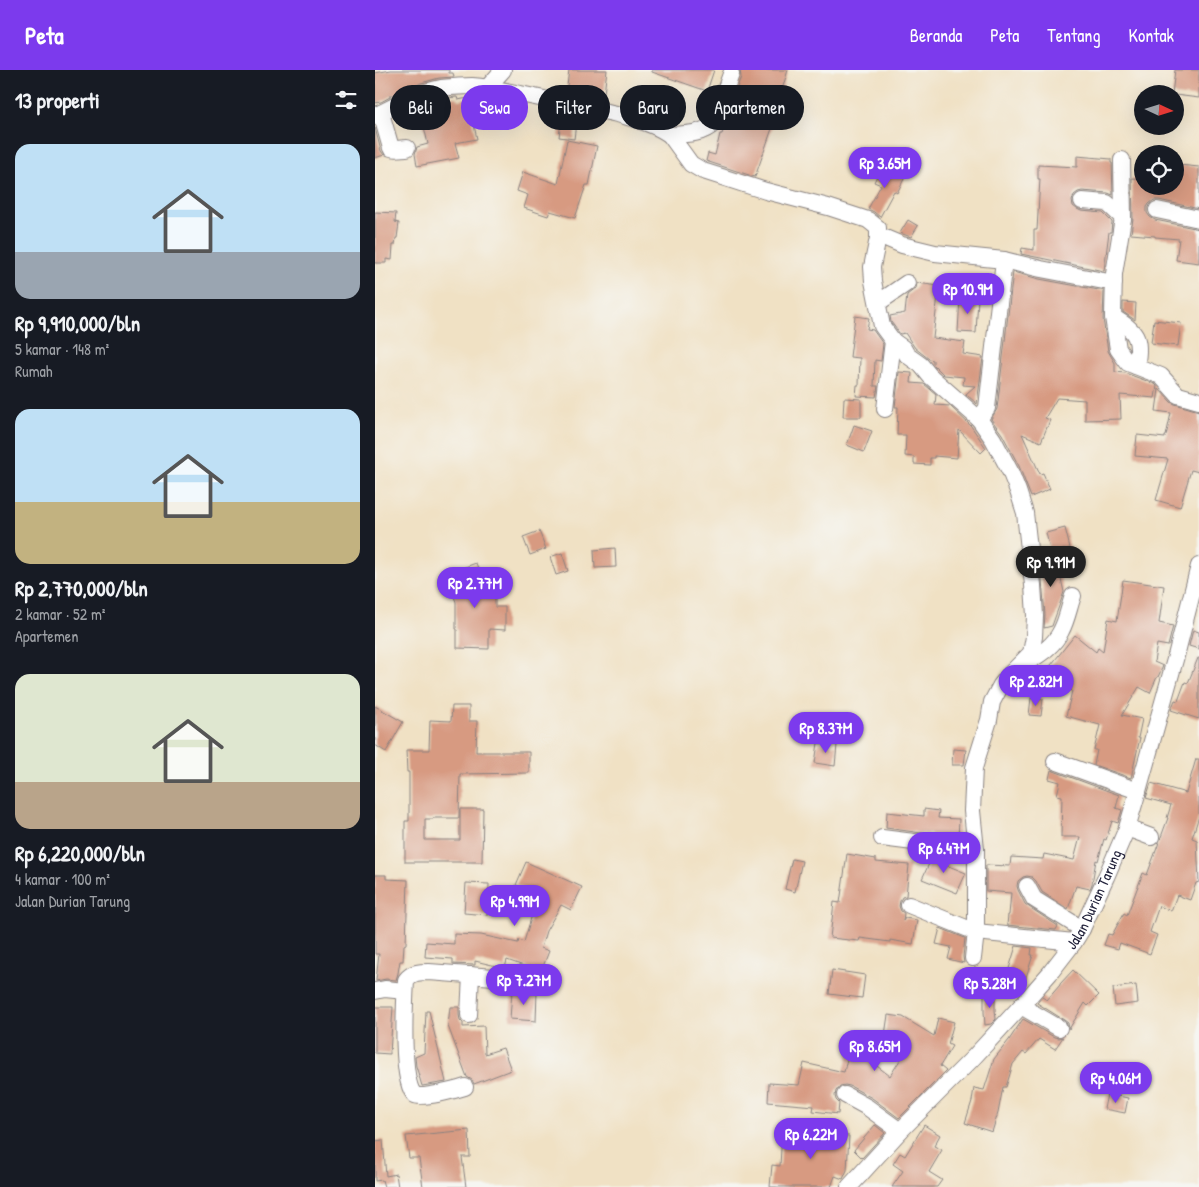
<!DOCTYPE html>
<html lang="id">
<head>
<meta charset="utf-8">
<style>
	:root { --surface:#171b24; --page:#20242c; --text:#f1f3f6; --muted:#9ea1a6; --accent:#7c3aed }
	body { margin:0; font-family:"Patrick Hand",sans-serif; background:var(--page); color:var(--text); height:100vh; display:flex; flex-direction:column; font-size:19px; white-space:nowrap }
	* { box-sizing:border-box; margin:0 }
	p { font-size:16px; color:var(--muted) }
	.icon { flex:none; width:28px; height:28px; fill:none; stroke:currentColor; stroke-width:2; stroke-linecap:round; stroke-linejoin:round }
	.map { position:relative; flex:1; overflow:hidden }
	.sheet { display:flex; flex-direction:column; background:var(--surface); width:375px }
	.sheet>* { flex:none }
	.banner { position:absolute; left:15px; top:15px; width:475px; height:45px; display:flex; gap:10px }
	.needle { width:32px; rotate:94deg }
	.fabs { position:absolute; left:759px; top:15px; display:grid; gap:10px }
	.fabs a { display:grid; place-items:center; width:50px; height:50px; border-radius:50%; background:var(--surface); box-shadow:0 5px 20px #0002; font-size:25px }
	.price { position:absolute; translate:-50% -42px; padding:0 11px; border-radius:18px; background:var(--accent); color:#fff; font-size:16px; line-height:32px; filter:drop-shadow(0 1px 2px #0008) }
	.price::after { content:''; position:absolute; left:50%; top:30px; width:15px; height:11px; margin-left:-8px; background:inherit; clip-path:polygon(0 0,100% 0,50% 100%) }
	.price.on { background:#222; color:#fff }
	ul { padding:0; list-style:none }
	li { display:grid; align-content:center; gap:10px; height:265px; padding:0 15px }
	li span { display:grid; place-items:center; height:155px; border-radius:15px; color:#555 }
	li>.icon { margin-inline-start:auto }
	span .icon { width:90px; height:90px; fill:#fffc; stroke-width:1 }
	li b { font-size:21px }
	h2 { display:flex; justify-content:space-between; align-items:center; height:60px; padding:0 15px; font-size:21px }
	.tag { padding:0 18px; border-radius:22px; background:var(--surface); box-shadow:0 5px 20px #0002; font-size:18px; line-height:45px }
	.tag.on { background:var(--accent); color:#fff }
	header { display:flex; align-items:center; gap:30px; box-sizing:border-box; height:70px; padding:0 25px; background:var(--accent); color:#fff }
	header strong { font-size:24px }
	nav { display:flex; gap:28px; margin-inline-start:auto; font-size:18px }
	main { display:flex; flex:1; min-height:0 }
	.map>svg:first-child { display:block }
	.building { fill:#d79a81 }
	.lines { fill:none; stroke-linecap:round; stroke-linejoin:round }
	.minor-casing { stroke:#898280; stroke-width:18 }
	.minor { stroke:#fff; stroke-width:16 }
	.labels { text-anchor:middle; stroke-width:4; stroke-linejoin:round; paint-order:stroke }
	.street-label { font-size:15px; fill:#22223b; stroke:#f6f6f2 }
</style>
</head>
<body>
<header>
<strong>Peta</strong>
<nav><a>Beranda</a><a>Peta</a><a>Tentang</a><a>Kontak</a></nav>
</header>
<main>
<section class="sheet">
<h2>13 properti<svg class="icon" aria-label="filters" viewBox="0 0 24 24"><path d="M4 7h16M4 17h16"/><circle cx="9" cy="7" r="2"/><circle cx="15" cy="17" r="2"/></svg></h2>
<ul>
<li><span style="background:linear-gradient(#bfe0f5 70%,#9aa5b1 0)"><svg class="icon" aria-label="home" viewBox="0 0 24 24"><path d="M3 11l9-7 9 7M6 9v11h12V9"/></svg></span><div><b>Rp 9,910,000/bln</b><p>5 kamar · 148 m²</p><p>Rumah</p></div></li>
<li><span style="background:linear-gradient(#bfe0f5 60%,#c2b280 0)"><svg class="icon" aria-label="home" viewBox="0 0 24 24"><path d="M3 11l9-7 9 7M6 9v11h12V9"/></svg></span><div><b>Rp 2,770,000/bln</b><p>2 kamar · 52 m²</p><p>Apartemen</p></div></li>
<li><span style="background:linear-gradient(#dfe7d0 70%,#b9a48a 0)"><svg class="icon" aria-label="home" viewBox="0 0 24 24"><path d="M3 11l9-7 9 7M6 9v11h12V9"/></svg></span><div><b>Rp 6,220,000/bln</b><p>4 kamar · 100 m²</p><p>Jalan Durian Tarung</p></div></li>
</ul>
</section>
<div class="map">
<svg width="824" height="1117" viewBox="0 0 824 1117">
	<rect width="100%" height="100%" fill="#f6f6f2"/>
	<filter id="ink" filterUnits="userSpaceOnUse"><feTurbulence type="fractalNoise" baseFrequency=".02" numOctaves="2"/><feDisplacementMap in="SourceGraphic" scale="10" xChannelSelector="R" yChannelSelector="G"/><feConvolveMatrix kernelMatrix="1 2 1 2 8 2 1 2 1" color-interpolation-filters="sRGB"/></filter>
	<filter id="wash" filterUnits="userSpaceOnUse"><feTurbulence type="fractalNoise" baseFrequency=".0096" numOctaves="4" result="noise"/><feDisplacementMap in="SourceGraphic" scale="20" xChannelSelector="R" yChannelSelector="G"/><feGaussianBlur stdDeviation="1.12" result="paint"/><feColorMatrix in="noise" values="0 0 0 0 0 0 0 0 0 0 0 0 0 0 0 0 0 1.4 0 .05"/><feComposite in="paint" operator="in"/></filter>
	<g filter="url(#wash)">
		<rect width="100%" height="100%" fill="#f0e1c4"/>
		<g id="blocks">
			<g class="building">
				<polygon points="16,0 74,0 74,3 78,3 79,7 64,8 46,13 20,25 15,25 15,27 6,32 0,33 0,3"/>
				<polygon points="194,0 232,0 228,31 191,23"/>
				<polygon points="277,0 339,0 332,21 277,2"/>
				<polygon points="365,0 413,0 406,23 405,23 394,51 399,53 380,107 331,91 333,83 340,85 345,64 347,64 358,34 356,33 366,7"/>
				<polygon points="800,0 824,0 824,28 800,25 800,24 797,24"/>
				<polygon points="82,27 83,30 93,28 102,69 80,73 84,88 42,96 40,84 42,77 53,74 44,35 68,28"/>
				<polygon points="187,43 202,46 199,69 184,67"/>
				<polygon points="0,58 6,81 9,85 0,88"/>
				<polygon points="192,70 222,76 214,115 211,115 200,148 175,141 173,146 149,138 153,125 142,121 148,102 183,114"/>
				<polygon points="702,86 736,89 736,93 737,93 738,125 733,123 707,121 703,122 699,125 697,131 698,136 702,139 706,141 728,143 737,152 736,162 734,162 729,201 646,184 647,178 659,180 659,160 662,160 665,109 663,109 663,95 702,97"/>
				<polygon points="804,95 824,97 824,139 784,130 779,130 774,134 772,137 772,143 775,147 780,150 824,159 824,193 801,190 804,169 780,167 780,166 756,164 758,148 757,108 768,109 768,116 800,116 800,97 804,98"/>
				<polygon points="507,96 530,107 522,123 519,121 505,147 499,142 493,139 506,115 499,112"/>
				<polygon points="0,142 21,143 20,152 24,153 22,168 21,168 20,175 18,175 17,190 11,189 11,193 0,193"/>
				<polygon points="533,150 543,156 536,167 525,163"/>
				<polygon points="638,202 664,209 729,221 728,249 733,281 740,293 740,302 750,303 780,314 782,316 780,328 745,325 746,349 710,350 710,330 682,328 670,348 675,350 666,372 647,364 665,404 668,403 675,419 656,427 644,396 627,364 616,349 622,339"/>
				<polygon points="542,213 564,216 558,268 590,272 588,284 608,287 602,334 591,324 600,316 588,315 589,307 569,305 558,294 558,290 554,289 540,278 530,263 525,264 516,252 515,246 530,243 532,225 541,218"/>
				<polygon points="585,227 603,228 601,263 583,262"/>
				<polygon points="748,232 761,233 760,250 748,242"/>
				<polygon points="480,246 494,248 492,259 498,260 508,274 506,291 500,290 499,316 503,316 501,327 481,326 482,315 484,315 485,288 475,287"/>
				<polygon points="779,250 806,253 803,276 776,273"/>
				<polygon points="524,302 537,303 536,313 549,314 561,324 560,335 575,336 596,356 611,378 606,383 584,360 582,388 559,386 559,388 555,388 555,395 539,394 539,387 530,386 531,365 522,365 523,337 520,337"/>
				<polygon points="784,319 796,332 800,334 824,341 824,402 816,400 805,437 781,430 793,389 760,386 762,365 790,368 790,366 791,366 796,343 781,341"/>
				<polygon points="469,328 486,329 486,347 468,347"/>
				<polygon points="479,355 497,361 489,382 472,375"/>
				<polygon points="690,458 695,478 676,483 671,463"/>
				<polygon points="164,461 171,479 155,485 148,467"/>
				<polygon points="240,478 241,497 220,498 219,480"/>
				<polygon points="187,483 193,501 181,505 175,487"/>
				<polygon points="680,483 689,522 677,556 669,558 670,545 665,487"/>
				<polygon points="101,493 111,519 120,519 120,537 130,537 130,560 114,559 114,579 82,578 82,559 81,559 81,532 71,504"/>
				<polygon points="748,510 789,516 784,553 798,556 793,576 782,574 779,592 788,596 783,607 782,607 775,623 764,617 747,645 767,649 763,668 765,668 756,708 719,695 722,680 719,680 725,655 691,646 697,621 672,600 700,565 721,582 723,578 728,582 733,549 742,551"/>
				<polygon points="818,560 824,562 824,579 814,576"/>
				<polygon points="823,588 824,588 824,649 796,640 800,630 803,631 810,612 813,613"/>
				<polygon points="656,628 668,629 666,646 654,645"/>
				<polygon points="0,636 28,652 11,682 0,675"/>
				<polygon points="77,636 94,636 94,651 102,651 101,682 154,682 154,703 85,704 84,748 58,748 58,749 50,749 50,770 85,770 85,739 108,739 107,792 30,792 30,751 34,751 34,702 32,702 31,680 54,680 55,650 76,651"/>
				<polygon points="443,673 462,675 460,696 440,693"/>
				<polygon points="578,679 591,680 589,695 577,695"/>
				<polygon points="821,689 824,689 824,746 817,768 822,770 824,812 821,813 815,830 802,825 796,841 784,836 775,862 782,865 775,884 745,873 743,879 729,875 733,864 737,865 749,843 752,845 768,803 772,805 793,748 792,748 796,735 771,728 776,713 811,723"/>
				<polygon points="676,700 744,725 741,738 747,740 743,753 737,751 731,770 729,769 723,791 721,790 717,814 715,819 701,816 693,839 667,822 661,811 657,807 652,806 648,807 643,811 642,816 643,820 650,834 654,837 683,856 681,860 632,855 633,845 634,845 636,823 611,821 611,795 635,796 636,787 668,789 669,784 699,790 705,767 686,767 687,726 682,725 685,712 674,709"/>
				<polygon points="549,739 564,741 563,748 584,749 583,768 511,758 512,742 549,746"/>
				<polygon points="472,784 501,789 501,792 534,795 531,826 527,827 525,831 524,836 526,841 529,843 528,851 530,848 542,850 538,874 515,870 515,872 485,868 484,871 455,868 459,832 465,833"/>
				<polygon points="558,785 574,787 571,795 591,803 582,823 547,809"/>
				<polygon points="417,789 427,791 420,822 410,819"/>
				<polygon points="151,792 207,817 196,840 186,835 171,861 166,878 174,881 166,902 132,890 130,898 100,891 100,895 78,894 78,889 50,887 51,872 79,874 79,864 106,865 143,873 144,870 149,872 156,848 168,827 141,815"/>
				<polygon points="0,805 11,805 11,809 33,810 31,874 29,875 28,891 25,891 23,903 21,910 11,909 1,911 4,884 0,884"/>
				<polygon points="91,813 114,814 113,845 89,843"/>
				<polygon points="565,858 590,868 588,887 589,893 573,889 576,877 561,874"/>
				<polygon points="641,876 657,878 656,885 658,885 647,920 629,915"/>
				<polygon points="457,900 490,905 487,928 454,924"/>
				<polygon points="698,900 724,925 713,936 710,933 694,959 693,953 689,950 662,933 667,927 672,930 685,915 685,914"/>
				<polygon points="761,915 763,933 740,936 738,918"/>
				<polygon points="137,921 162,922 161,951 135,949"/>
				<polygon points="609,924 620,924 620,940 621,949 616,954 610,955 609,942"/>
				<polygon points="0,937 18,937 15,984 0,983"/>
				<polygon points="75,937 84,937 84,945 85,950 88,953 88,957 109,956 110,984 128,978 136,1000 99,1014 97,1010 92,1007 73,956"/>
				<polygon points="51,941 54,941 71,1012 47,1016 41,996 40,987 49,983"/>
				<polygon points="513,945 528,947 559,966 563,948 579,952 573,974 577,976 565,996 571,1001 524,1048 497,1028 475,1016 470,1015 465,1016 461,1021 460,1026 461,1030 464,1033 463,1044 438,1041 439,1036 393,1032 394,1013 424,1015 429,993 469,1002 476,972 501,977 498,993 515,1006 532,979 527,976 531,968 510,965"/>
				<polygon points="648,949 679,967 684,968 688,967 680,979 664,969 651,984 648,982 638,994 631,1017 628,1017 623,1043 617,1062 590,1053 597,1031 599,1018 609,1020 619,989 634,970"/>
				<polygon points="732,1024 753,1028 750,1043 729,1039"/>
				<polygon points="500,1055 510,1063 487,1088 479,1080"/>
				<polygon points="549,1055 565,1065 559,1076 567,1080 554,1102 567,1110 562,1117 517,1117 528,1101 518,1094 525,1083 530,1086"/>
				<polygon points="94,1060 95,1087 87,1087 91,1117 48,1117 44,1088 34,1088 31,1066"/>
				<polygon points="407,1062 474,1066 472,1100 468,1109 460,1106 456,1117 395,1117 397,1095 405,1096"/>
				<polygon points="8,1070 11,1106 21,1104 23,1117 9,1117 7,1110 0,1111 0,1071"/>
			</g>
		</g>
	</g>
	<g filter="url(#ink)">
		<use href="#blocks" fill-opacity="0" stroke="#898280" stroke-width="1"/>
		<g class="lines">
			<g class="minor-casing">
				<g id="minor">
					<polyline points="112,18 128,0"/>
					<path d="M6,43l10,35c5,2 11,0 16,0"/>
					<path d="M0,46c20,-10 44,-24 66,-28 10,-1 21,-2 31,-2 27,2 55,10 82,15 32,7 91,15 116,34l21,29 12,7 63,20 62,16 40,13 10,8v10l-6,29 1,14 9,45 11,15 10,7 4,7 14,10 9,11 49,43 14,20 17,32 8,20 7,22 8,72 2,31 -1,21 -3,16 -20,20 -10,12 -9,17 -3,18 -15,48 -2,43 4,39v82l-3,26"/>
					<path d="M295,65c15,-1 31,0 43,-11l18,-50"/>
					<polyline points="747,90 748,148 739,204 738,247 743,279 753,293 786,306 803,325 824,331"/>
					<polyline points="707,131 732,133 748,148"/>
					<polyline points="782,140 824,149"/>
					<polyline points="503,168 508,167 527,175 560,183 629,190 666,199 739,213"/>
					<polyline points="503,233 532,213"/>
					<path d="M738,247c23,14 29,21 23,49"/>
					<polyline points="510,339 518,271"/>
					<polyline points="604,349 612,338 629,190"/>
					<path d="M650,594c14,-9 29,-18 36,-33 6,-11 8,-24 12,-35"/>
					<polyline points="680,691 763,721"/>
					<polyline points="752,758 776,767"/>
					<polyline points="507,768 601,780"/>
					<polyline points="652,816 659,829 707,859"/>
					<polyline points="534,835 601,862 699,872"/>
					<polyline points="0,921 10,919 30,921"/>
					<polyline points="646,936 684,958"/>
					<polyline points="94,945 96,905"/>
					<path d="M90,1017c-9,3 -43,12 -50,8 -15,-11 -10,-96 -9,-115 6,-8 14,-8 23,-8l65,5 52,6"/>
					<polyline points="470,1025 492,1037 525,1061"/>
					<path id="s1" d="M474,1117l51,-56 73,-73 48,-52 29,-33 24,-31 8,-13 24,-52 21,-49 11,-37 38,-135 23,-90"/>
				</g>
			</g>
			<use href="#minor" class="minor"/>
		</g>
	</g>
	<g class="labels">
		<g class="street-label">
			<text dy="5" stroke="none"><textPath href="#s1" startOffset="380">Jalan Durian Tarung</textPath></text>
		</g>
	</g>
</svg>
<div class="fabs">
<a><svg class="needle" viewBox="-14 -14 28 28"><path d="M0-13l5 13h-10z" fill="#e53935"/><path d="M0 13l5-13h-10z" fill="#9ea1a6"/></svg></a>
<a><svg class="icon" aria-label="locate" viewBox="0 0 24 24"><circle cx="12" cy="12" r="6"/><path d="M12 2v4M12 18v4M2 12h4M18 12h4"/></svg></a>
</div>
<b class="price" style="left:510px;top:119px">Rp 3.65M</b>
<b class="price" style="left:593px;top:245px">Rp 10.9M</b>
<b class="price on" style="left:676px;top:518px">Rp 9.91M</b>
<b class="price" style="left:100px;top:539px">Rp 2.77M</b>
<b class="price" style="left:661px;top:637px">Rp 2.82M</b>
<b class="price" style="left:451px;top:684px">Rp 8.37M</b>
<b class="price" style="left:569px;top:804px">Rp 6.47M</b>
<b class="price" style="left:140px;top:857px">Rp 4.99M</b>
<b class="price" style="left:149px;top:936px">Rp 7.27M</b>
<b class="price" style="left:615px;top:939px">Rp 5.28M</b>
<b class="price" style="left:500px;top:1002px">Rp 8.65M</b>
<b class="price" style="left:741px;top:1034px">Rp 4.06M</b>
<b class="price" style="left:436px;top:1090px">Rp 6.22M</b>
<div class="banner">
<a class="tag">Beli</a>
<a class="tag on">Sewa</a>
<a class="tag">Filter</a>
<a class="tag">Baru</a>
<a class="tag">Apartemen</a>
</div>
</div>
</main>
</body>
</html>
